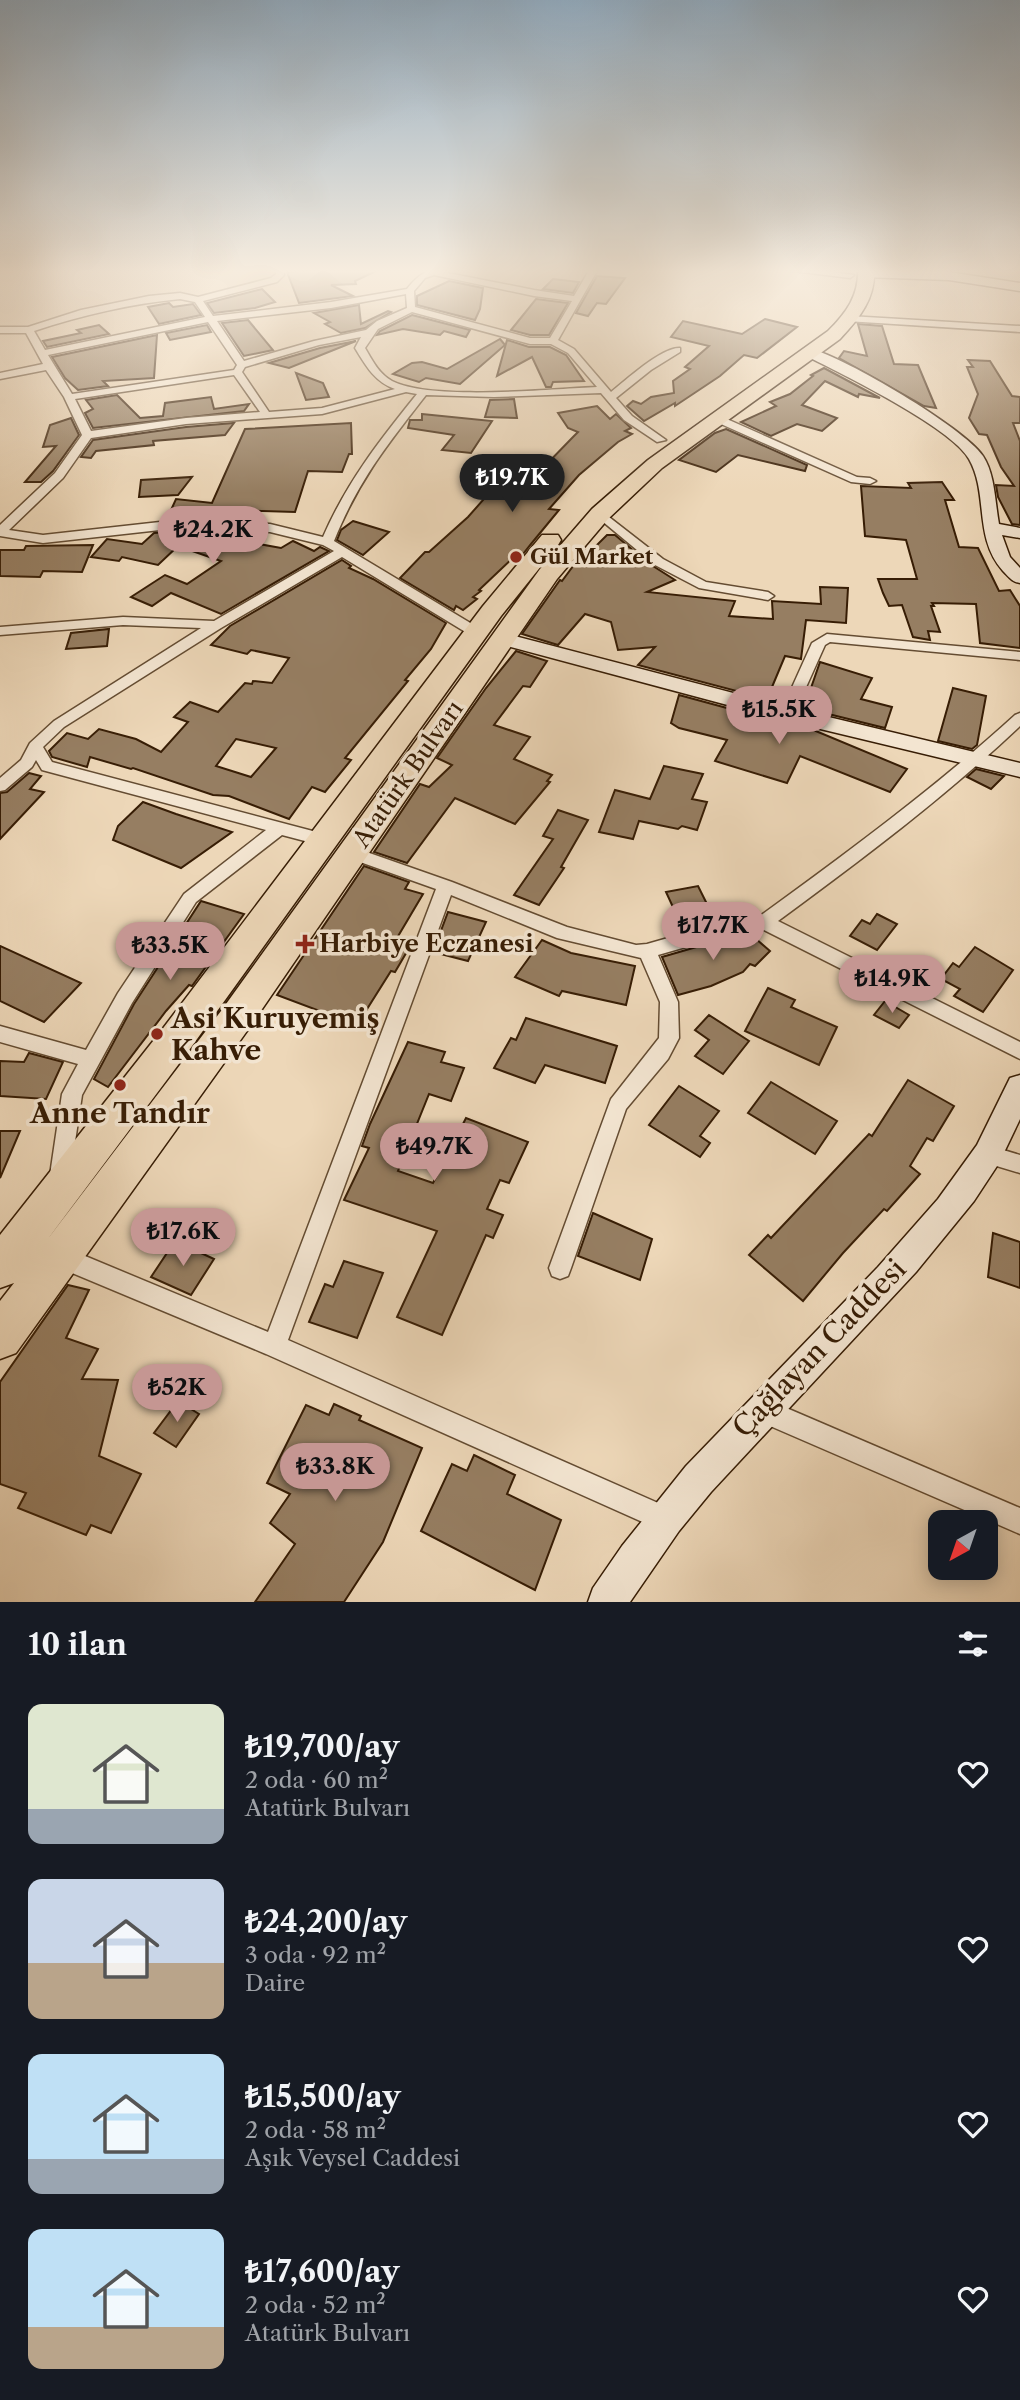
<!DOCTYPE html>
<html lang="tr">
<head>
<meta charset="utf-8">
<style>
	:root { --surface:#171b24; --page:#242831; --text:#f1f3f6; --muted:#9ea1a6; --accent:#c59692 }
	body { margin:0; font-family:"Libre Caslon Text",serif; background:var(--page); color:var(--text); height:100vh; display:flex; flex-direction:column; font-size:26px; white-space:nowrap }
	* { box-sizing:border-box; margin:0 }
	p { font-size:23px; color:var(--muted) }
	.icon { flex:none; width:38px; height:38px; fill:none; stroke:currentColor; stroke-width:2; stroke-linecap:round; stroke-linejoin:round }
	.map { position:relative; height:1602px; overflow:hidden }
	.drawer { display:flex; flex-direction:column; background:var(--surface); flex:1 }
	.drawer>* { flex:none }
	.needle { width:46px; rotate:220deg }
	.tools { position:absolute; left:928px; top:1510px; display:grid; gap:14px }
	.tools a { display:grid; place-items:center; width:70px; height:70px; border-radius:14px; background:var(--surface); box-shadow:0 4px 18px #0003; font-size:35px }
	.price { position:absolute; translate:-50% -60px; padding:0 16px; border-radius:24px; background:var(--accent); color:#111; font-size:23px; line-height:46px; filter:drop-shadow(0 2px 4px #0008) }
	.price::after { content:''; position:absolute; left:50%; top:42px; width:21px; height:16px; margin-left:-10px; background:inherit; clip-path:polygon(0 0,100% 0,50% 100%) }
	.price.selected { background:#222; color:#fff }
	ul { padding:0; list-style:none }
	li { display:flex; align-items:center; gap:21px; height:175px; padding:0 28px }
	li span { display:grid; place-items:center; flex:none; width:196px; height:140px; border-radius:14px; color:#555 }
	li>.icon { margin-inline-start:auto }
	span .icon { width:84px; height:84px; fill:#fffc; stroke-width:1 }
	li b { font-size:30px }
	h2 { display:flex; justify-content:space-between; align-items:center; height:84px; padding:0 28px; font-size:30px }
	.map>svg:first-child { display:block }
	.building { fill:#967e62; stroke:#371d05; stroke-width:2; fill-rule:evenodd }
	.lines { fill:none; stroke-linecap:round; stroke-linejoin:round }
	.street-casing { stroke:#644c32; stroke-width:3 }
	.secondary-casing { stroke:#371d05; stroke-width:3 }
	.highway-casing { stroke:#371d05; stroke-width:3 }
	.street { fill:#f3e5d1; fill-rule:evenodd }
	.secondary { fill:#f3e5d1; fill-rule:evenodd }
	.highway { fill:#edd7b8; fill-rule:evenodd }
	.poi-dot { fill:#8f2418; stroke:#f3e5d1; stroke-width:2.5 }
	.labels { text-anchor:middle; stroke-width:7; stroke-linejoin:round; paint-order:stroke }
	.far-poi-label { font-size:21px; font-weight:bold; fill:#371d05; stroke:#f3e5d1; text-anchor:start }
	.street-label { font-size:24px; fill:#371d05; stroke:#f3e5d1 }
	.poi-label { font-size:24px; font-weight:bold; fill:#371d05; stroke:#f3e5d1; text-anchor:start }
	.near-poi-label { font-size:28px; font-weight:bold; fill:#371d05; stroke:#f3e5d1; text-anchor:start }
	.near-street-label { font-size:28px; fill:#371d05; stroke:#f3e5d1 }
</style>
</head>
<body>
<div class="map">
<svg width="1020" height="1602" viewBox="0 0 1020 1602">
	<rect width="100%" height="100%" fill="#edd7b8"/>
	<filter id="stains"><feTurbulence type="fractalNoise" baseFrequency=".00286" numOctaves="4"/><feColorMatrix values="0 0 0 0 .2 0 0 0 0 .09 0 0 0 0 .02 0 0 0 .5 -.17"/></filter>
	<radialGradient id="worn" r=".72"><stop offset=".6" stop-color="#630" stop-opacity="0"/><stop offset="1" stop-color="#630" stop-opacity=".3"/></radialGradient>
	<g class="building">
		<polygon points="332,269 380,269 355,281 356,284 331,285 353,296 299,303 287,272"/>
		<polygon points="597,276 625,278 606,304 597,303 588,316 576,313"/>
		<polygon points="553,279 579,282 573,293 543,289"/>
		<polygon points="449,281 483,288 480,309 475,320 417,305 417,296"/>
		<polygon points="262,289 275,302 255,308 214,313 207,303"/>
		<polygon points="536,299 568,303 549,335 530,335 511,330"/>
		<polygon points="169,303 173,307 193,304 201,315 159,324 148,307"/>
		<polygon points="359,305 361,324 388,311 391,312 365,328 341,333 325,324 330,322 314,313"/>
		<polygon points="412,315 470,330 466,337 444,331 440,335 403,329 377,335 380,331"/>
		<polygon points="765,319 797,327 757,358 744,355 720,376 675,406 675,403 644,421 627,406 633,401 641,404 651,397 674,393 673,381 690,369 685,367 709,346 671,337 683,321 742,334"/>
		<polygon points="248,320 273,350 244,356 222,323"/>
		<polygon points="858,324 882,326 894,364 918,365 936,408 924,406 839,358 844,351 867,356"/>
		<polygon points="99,325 109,334 47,347 43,341 81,333 77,330"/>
		<polygon points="207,325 211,332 170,340 166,333"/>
		<polygon points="157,335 154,378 103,381 108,386 78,390 65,378 52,357"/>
		<polygon points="500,339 505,345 460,384 426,378 419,382 393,374 412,363 422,362 447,369"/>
		<polygon points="507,340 529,347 550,347 566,355 584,381 553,382 551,387 546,387 532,357 497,376"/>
		<polygon points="356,341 289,368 269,363 320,348"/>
		<polygon points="968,360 990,361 1012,396 1020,397 1020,423 1013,423 1020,441 1020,525 1012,524 998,497 996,485 1014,486 1001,467 987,435 979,434 969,418 978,394 967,367 973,367"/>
		<polygon points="824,368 880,398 859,394 858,397 825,381 802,405 837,418 822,431 797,424 771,436 741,422 776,406 770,402 790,394 813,376 811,375"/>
		<polygon points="296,373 323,383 329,397 306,400"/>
		<polygon points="117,395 140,418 163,416 165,403 211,397 214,409 249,404 244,411 93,428 85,413 93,409 86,400"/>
		<polygon points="514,399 517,418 485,417 490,400"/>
		<polygon points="597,406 610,419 616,414 631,428 625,431 632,434 618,442 579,475 549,509 559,510 531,544 523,554 518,553 479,590 481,591 473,597 477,599 463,610 456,606 454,610 400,578 425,552 429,552 468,517 514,465 542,469 573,437 578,432 568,428 558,413"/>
		<polygon points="422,414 492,421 471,453 442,450 454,435 408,428 410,420 422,420"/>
		<polygon points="71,418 79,435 53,471 41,482 25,482 56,446 43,447 50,425"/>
		<polygon points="234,423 225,435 153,441 154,445 96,451 91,458 81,457 93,440 186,427"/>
		<polygon points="351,423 352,454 349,454 342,472 308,471 295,512 227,510 243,518 242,520 167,519 176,499 212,503 245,429"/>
		<polygon points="726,429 807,465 805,471 738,455 716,472 679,460 715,433"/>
		<polygon points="192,477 178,495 139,497 141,480"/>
		<polygon points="942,482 954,500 945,500 959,547 978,548 999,591 1010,590 1020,606 1020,648 980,643 976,604 932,603 934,606 931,606 940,632 928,631 930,640 913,637 902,605 889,606 883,593 878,579 917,579 906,540 865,536 861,486 911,488 908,483"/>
		<polygon points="353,521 389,532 363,555 337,540 341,530"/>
		<polygon points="178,531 234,533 231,539 281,548 293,541 314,551 320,547 329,551 221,614 171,593 152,606 131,597 165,575 187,584 221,561 178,546 158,565 122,557 119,561 91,557 107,539 142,544 154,533"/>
		<polygon points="607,535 615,535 634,551 631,552 675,580 647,592 735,601 729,616 773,619 772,601 821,604 820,587 848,588 846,623 806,620 801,659 785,656 767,699 638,665 655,647 618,650 611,622 585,614 558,645 522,634 560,580 562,581 585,550 591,551"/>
		<polygon points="93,545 82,572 43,571 40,577 0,576 0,550 24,550 26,546"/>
		<path d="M342,560l9,6 -2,2 24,11 73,44 -15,26 -26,31 3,1 -63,77 6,2 -26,32 -13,-5 -23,32 -60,-23 -16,-1 -80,-27 -2,1 -41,-12 -3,10 -35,-10 -3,-6 18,-18 21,6 11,-10 37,10 25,13 27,-30 -14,-5 16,-15 28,10 27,-29 7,1 1,-3 19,2 17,-25 -38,-8 -4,4 -36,-9 19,-19zM236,739l40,9 -25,29 -35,-11z"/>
		<polygon points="109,629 107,646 66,649 71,633"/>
		<polygon points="516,651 547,661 530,687 523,686 494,725 530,737 514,759 552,775 547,781 550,782 515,824 455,798 407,863 374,852 420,784 429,787 452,765 437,758 486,688"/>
		<polygon points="820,662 872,678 861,699 892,707 885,728 804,708"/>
		<polygon points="953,688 986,696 977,745 972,749 938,741"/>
		<polygon points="679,695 760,717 759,720 795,730 797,726 811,729 907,769 890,792 800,756 787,783 715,761 727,740 679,728 671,723"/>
		<polygon points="664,766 703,774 692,799 707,802 697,830 682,826 678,829 639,821 633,839 599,832 615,790 650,799"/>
		<polygon points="976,769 1004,776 991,789 967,777"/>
		<polygon points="29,773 41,776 30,789 44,792 0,839 0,793 7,792"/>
		<polygon points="143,802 176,814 232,832 181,868 113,840 118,826"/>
		<polygon points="558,810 588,820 561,867 564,868 539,905 514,895 553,839 543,836"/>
		<polygon points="364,866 409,882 405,889 423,894 397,938 412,943 395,972 391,971 357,1025 277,995"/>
		<polygon points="698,886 716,922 684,931 666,892"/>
		<polygon points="201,901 244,914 192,986 189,985 166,1011 108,1087 94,1079 134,1004"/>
		<polygon points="448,912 486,922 468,961 433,952"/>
		<polygon points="877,914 897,924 877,950 850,936 862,920 870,924"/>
		<polygon points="748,932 770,951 755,966 750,964 743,972 711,986 678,995 662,957"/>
		<polygon points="542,940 571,953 635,966 626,1005 562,991 559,996 515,977"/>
		<polygon points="0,946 81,983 44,1022 0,1001"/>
		<polygon points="975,947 1013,970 983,1012 954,996 960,989 941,979 953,963 959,967"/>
		<polygon points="768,988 795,1000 791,1007 837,1027 819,1065 745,1031"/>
		<polygon points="885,1001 909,1015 899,1028 874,1015"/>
		<polygon points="709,1015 749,1041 723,1074 695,1056 709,1040 695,1030"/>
		<polygon points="526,1018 617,1046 605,1083 545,1065 535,1083 494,1068 511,1038 516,1040"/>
		<polygon points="408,1042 445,1052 441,1062 464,1068 451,1101 429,1094 398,1171 433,1183 466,1118 528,1142 509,1183 500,1180 487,1209 503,1215 493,1238 486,1235 442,1335 397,1317 437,1231 344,1200 369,1148 362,1146 370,1124"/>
		<polygon points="29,1053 63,1062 46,1099 0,1096 0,1061 24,1062"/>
		<polygon points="908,1080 954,1106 933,1141 927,1138 910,1166 920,1174 887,1211 884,1209 843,1253 803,1301 749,1255 768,1235 771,1238 869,1134 872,1136"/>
		<polygon points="771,1082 837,1121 815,1154 748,1113"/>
		<polygon points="679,1086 719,1111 700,1136 710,1143 700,1157 649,1125"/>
		<polygon points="0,1131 20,1131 0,1178"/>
		<polygon points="593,1213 652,1239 640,1280 578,1256"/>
		<polygon points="993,1233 1020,1242 1020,1288 988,1277"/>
		<polygon points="175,1241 214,1259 191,1295 151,1277"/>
		<polygon points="344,1261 383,1273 357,1338 309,1322 325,1284 333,1287"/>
		<polygon points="68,1285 89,1290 66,1338 98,1349 82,1379 118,1380 99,1456 141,1474 111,1533 91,1525 86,1535 18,1508 26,1493 0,1484 0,1382"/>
		<polygon points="178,1401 199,1414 176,1447 154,1433"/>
		<polygon points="334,1404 361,1416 359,1420 422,1448 383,1542 344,1602 255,1602 295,1544 270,1523 290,1494 267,1483 306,1405 329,1415"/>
		<polygon points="474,1455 515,1475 507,1494 561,1520 535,1590 421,1531 452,1464 467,1471"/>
	</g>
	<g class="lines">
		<g class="street-casing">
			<g id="street">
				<path d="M276,269h8v6l-7,7 -74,19 10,15 118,-14 76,-13c12,-15 20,-20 39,-20l-3,3 91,18 40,6 16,-27h8l-40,71 16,9 37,43c15,-12 51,-45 69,-44v4l-29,18 -35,28 16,18 34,24 -9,2 -33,-22 -23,-27 -107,4 -68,-2c-39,50 -68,86 -92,146l148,89v6h-10l-130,-79 -121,71 -157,99 -21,20 9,15 272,72 8,6 -8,6 -42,-11 -86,67 -64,101 -50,92 -12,80 -3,7 -7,3 -7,-3 -3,-7 12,-81 16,-30 -78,-22v-16l86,24 32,-57 66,-99 82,-64 -224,-60 -6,-10 -4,7 -27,23 -5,1v-13l21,-18 9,-17 24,-22 147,-93 -78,-3 -123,10v-8l123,-10 91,4 120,-70 -11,-6 -53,-13 -92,-4 -135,15 -43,-7v-11l55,-52 27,-38 -18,-38 -18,-27 -46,9v-6l43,-9 -17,-31h-26v-6h28l53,-17 68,-14 31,-3 18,4 73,-19 5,-4zM434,275l100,21 38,5 -22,37h-20l-115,-31 -1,-16 11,-13zM406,294l1,14 -30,13 -11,9 -52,11 -70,20 -27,-40 114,-13zM180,299l15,3 10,15 -160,33 -11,-19c48,-16 96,-27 146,-32zM412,312l118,32h21l17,9 29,34c-48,2 -166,14 -205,-6 -13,-7 -20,-21 -27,-33l13,-19zM208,322l29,43 -3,5 -162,24 -24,-39zM361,337l-6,11c11,18 20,34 40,41l-73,19 -53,4 -27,-40 3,-5 74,-22zM234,375l26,37 -74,6 -95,13 -16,-32zM406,392l11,2c-38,47 -70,88 -94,143l-53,-13 -92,-4 -135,15 -34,-5 54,-52 28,-40 95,-14 136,-10z"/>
				<polygon points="777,269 811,269 854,275 850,278"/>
				<polygon points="849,316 1020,326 1020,332 846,321 845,319"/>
				<polygon points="712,416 720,416 857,477 870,478 876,481 870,484 851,482 712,420"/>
				<polygon points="600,510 663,559 706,582 768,592 774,596 768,600 699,588 655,565 596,516 594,514"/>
				<polygon points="827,634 1020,652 1020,660 830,642 825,645 794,714 787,719 782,717 780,714 812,643"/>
				<path d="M1020,713v13c-75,71 -159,134 -242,195l242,121v17l-258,-130 -17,1 -87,25 20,47 1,36 -11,21 -42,50 -55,159 -3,8 -8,3 -8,-3 -3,-8 62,-169 48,-61 1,-36 -19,-44 -84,-20 -106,-43 -163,445 386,170 4,9 -4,9 -9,4 -9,-4 -390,-174 -213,-89 -3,-8 3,-8 8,-3 207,86 168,-443 -90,-32 -2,-4 2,-4h12l94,33 115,45 69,18 11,-1 98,-28h15c88,-64 175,-128 255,-201z"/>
				<polygon points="987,1145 1020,1155 1020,1173 980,1161 977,1154 980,1147"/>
				<polygon points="763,1398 1020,1508 1020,1534 754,1419 751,1410 754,1401"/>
			</g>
		</g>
		<g class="secondary-casing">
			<g id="secondary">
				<polygon points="867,270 949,272 1020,283 1020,291 949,280 863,277 863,271"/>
				<path d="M811,349c35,9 152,78 172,107 12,18 12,47 16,68l21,4v10l-18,-3 8,22 10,11v15c-8,-1 -11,-6 -17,-12 -30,-34 -14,-77 -34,-112 -17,-31 -128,-86 -163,-103l-2,-3z"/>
				<polygon points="503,633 787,707 1020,763 1020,777 787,721 496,643 493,639"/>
				<polygon points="1020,1075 1020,1119 999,1163 974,1201 916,1272 711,1492 679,1531 630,1602 588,1602 593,1588 622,1546 686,1466 878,1267 938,1199 977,1145 1010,1078"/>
			</g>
		</g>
		<g class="highway-casing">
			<path id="highway" d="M858,269h16c2,29 -15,50 -34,70l-178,129 -54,51 -51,60 -310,452 -231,322 -16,6v-58l14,-18 -14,5v-53l161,-204 322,-425 59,-71h16l3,5 -3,5 -57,71 -314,437 -140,187 174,-229 319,-442 52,-60 56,-49 180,-129c18,-18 31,-35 30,-62z"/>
		</g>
		<use href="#street" class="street"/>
		<use href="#secondary" class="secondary"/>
		<use href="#highway" class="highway"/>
	</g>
	<linearGradient id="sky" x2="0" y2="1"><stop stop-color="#91a9bc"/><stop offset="0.55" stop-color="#f7eddf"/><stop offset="1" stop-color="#f7eddf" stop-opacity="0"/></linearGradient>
	<rect width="1020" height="493" fill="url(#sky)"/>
	<g class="poi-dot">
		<circle cx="516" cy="557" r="7"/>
		<path d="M301.5 933.5h7v7h7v7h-7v7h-7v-7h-7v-7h7z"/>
		<circle cx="157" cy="1034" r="7"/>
		<circle cx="120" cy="1085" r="7"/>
	</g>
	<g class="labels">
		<g class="far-poi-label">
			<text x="530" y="564">Gül Market</text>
		</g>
		<g class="street-label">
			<text transform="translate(408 774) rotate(-55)" y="8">Atatürk Bulvarı</text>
		</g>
		<g class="poi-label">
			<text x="319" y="952">Harbiye Eczanesi</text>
		</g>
		<g class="near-poi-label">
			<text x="171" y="1028">Asi Kuruyemiş<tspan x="171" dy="32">Kahve</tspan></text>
			<text x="120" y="1123" text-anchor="middle">Anne Tandır</text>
		</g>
		<g class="near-street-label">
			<text transform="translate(819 1348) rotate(-46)" y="10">Çağlayan Caddesi</text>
		</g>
	</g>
	<rect width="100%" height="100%" filter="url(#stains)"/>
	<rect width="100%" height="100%" fill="url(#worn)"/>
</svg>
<div class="tools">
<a><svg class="needle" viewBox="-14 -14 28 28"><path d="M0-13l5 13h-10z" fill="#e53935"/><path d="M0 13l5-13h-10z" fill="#9ea1a6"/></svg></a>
</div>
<b class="price selected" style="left:512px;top:514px">₺19.7K</b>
<b class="price" style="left:213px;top:566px">₺24.2K</b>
<b class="price" style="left:779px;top:746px">₺15.5K</b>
<b class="price" style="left:713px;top:962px">₺17.7K</b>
<b class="price" style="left:170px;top:982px">₺33.5K</b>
<b class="price" style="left:892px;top:1015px">₺14.9K</b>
<b class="price" style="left:434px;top:1183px">₺49.7K</b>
<b class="price" style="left:183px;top:1268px">₺17.6K</b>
<b class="price" style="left:177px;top:1424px">₺52K</b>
<b class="price" style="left:335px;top:1503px">₺33.8K</b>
</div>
<section class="drawer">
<h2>10 ilan<svg class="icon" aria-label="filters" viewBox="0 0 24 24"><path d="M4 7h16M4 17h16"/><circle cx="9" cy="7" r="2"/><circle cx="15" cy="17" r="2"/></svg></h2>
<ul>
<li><span style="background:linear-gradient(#dfe7d0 75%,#9aa5b1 0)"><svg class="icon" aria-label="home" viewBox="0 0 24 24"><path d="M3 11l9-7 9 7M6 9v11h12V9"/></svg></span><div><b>₺19,700/ay</b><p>2 oda · 60 m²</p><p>Atatürk Bulvarı</p></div><svg class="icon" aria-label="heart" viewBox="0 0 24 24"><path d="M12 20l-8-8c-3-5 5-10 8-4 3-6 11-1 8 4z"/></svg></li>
<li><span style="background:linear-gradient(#c9d6e8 60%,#b9a48a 0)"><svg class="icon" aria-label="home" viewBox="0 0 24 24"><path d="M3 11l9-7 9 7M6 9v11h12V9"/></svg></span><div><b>₺24,200/ay</b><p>3 oda · 92 m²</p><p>Daire</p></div><svg class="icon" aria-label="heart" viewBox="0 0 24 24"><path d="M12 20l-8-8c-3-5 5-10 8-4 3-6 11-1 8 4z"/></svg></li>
<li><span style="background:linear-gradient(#bfe0f5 75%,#9aa5b1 0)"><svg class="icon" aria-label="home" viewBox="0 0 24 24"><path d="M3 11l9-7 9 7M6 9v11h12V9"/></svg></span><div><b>₺15,500/ay</b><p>2 oda · 58 m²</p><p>Aşık Veysel Caddesi</p></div><svg class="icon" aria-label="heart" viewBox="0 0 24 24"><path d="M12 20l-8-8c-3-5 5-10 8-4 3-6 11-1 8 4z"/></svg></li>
<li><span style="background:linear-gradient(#bfe0f5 70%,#b9a48a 0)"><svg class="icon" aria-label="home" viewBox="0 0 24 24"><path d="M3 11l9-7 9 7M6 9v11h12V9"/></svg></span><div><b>₺17,600/ay</b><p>2 oda · 52 m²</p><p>Atatürk Bulvarı</p></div><svg class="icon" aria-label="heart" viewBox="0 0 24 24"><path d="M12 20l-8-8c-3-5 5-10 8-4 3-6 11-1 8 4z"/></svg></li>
</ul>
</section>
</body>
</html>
